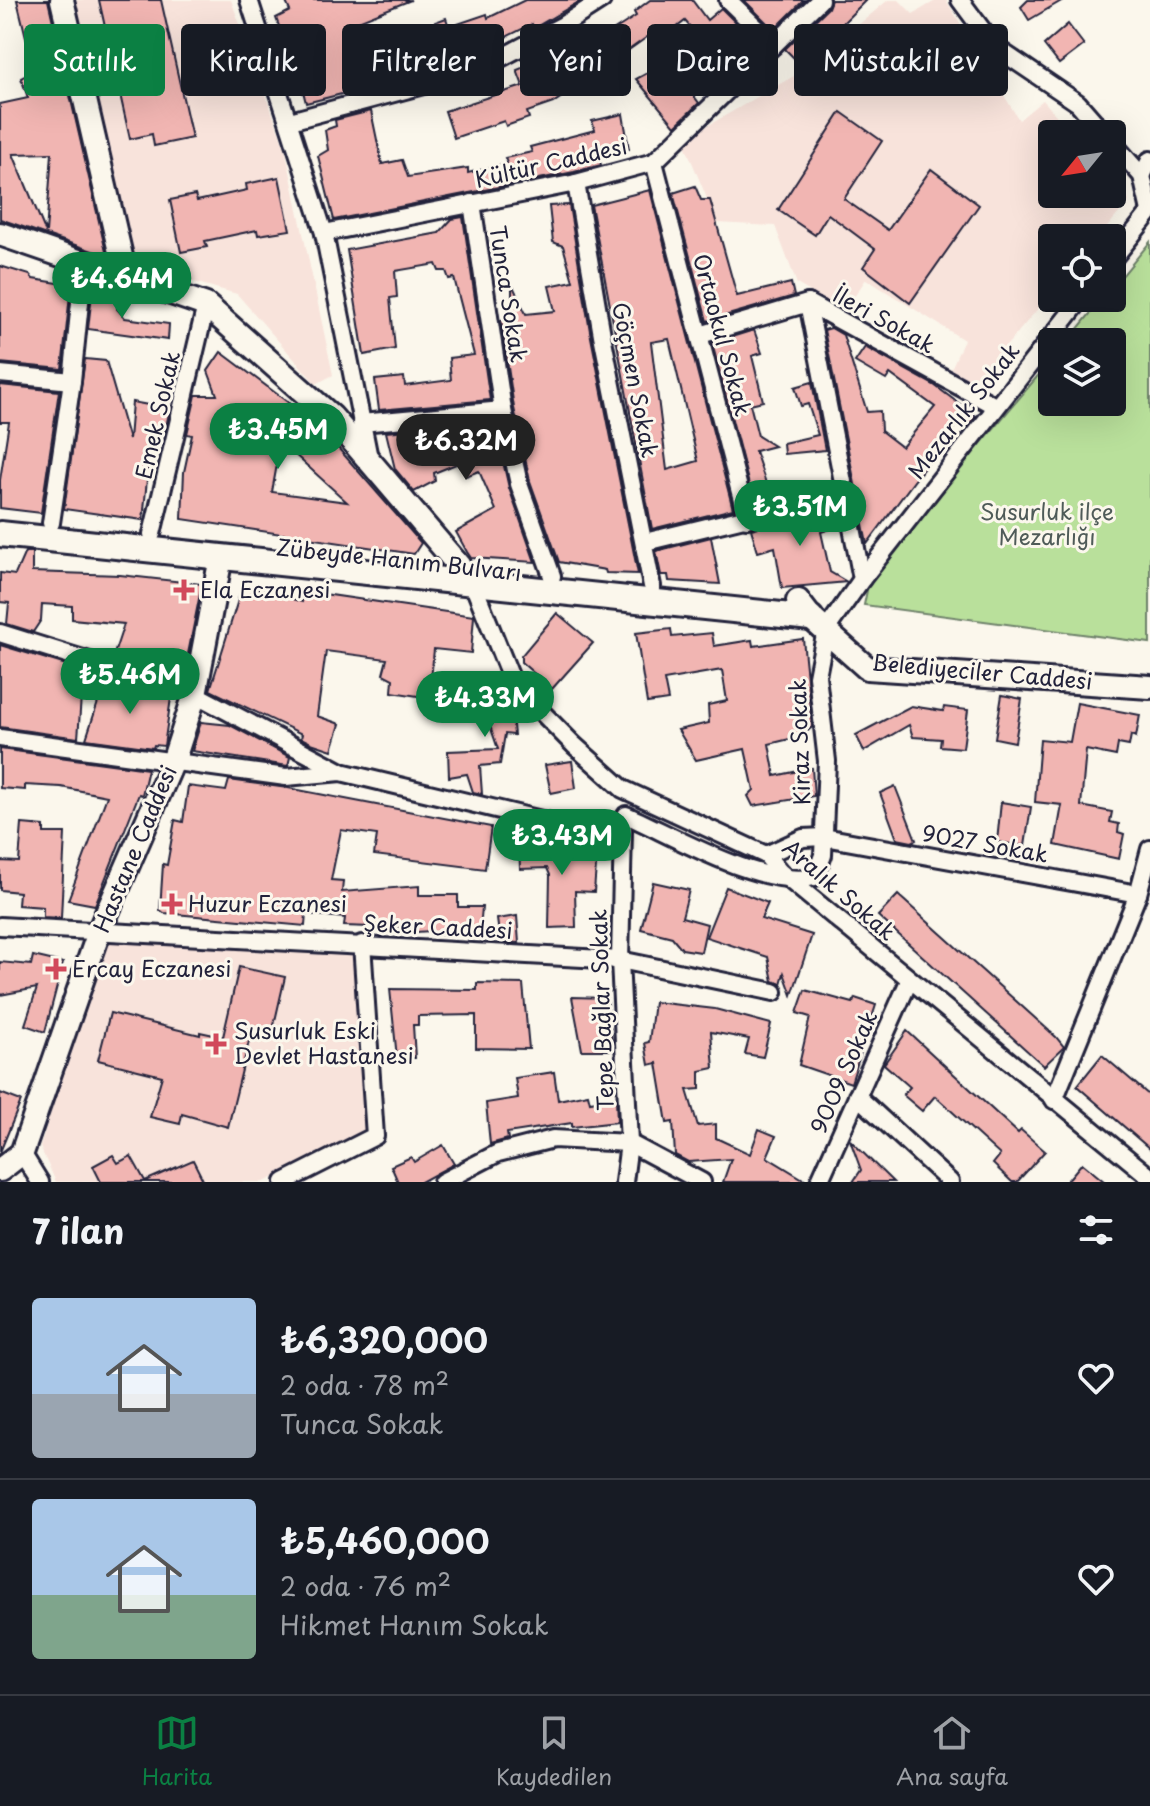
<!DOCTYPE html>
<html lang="tr">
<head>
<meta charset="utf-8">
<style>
	:root { --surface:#171b24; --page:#242831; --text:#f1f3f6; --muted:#9ea1a6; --line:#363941; --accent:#0b8043 }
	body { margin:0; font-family:"Playpen Sans",sans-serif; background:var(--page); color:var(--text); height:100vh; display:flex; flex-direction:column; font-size:30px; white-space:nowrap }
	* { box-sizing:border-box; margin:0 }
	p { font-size:26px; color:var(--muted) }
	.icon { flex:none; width:44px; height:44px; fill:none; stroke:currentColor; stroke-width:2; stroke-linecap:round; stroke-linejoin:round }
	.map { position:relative; height:1182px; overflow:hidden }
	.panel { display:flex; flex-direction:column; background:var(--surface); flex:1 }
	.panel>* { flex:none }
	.hud { position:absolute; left:24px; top:24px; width:1102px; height:72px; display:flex; gap:16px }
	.needle { width:52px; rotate:240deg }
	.fabs { position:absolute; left:1038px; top:120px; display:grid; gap:16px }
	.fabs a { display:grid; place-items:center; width:88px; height:88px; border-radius:8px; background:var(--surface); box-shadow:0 8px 32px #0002; font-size:40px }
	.price { position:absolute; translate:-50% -68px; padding:0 18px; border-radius:28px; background:var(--accent); color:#fff; font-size:26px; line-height:52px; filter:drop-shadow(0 2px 4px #0008) }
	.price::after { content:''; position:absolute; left:50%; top:48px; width:24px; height:18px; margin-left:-12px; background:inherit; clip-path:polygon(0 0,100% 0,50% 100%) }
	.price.selected { background:#222; color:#fff }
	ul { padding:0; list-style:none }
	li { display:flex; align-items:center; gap:24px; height:200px; padding:0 32px }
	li+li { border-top:2px solid var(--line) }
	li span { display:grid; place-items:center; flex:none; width:224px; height:160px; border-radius:8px; color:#555 }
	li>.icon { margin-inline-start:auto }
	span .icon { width:96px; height:96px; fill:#fffc; stroke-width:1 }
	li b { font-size:34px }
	h2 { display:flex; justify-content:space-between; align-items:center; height:96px; padding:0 32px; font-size:34px }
	.tag { padding:0 28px; border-radius:8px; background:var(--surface); box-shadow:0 8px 32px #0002; font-size:28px; line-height:72px }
	.tag.selected { background:var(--accent); color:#fff }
	.tabs { display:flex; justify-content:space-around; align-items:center; height:112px; border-top:2px solid var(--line); background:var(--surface); font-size:22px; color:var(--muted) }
	.tabs a { display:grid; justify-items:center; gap:4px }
	.tabs .selected { color:var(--accent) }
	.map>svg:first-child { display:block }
	.built { fill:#f8e3db }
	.green { fill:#b9e09b; stroke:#6e816b; stroke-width:2 }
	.building { fill:#f1b5b2; stroke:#22223b; stroke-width:2; fill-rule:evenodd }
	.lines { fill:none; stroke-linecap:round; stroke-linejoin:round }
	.minor-casing { stroke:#22223b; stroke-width:22 }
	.tertiary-casing { stroke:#22223b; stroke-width:28 }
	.secondary-casing { stroke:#22223b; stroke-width:30 }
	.minor { stroke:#fbf7ec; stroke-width:16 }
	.tertiary { stroke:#fbf7ec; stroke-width:22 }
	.secondary { stroke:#fbf7ec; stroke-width:24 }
	.poi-dot { fill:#d1495b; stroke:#fbf7ec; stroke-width:3 }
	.labels { text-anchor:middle; stroke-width:6; stroke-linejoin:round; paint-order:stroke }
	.street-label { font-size:22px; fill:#22223b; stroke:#fbf7ec }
	.park-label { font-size:22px; fill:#4f5b58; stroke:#fbf7ec }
	.poi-label { font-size:22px; fill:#22223b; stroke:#fbf7ec; text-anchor:start }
</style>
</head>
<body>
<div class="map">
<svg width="1150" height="1182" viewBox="0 0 1150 1182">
	<rect width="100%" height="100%" fill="#fbf7ec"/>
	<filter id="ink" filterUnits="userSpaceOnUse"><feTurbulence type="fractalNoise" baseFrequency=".0125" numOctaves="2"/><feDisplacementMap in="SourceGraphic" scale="16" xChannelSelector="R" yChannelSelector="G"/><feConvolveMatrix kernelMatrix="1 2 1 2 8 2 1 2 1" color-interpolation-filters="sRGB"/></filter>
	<g filter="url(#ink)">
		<g class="built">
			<polygon points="71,0 231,0 285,148 333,375 316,384 237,294 151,270 132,254"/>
			<polygon points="888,0 899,0 913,14 937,0 946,0 1019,120 1043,100 1072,134 1052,134 1052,194 1112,194 1112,181 1129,201 1098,238 1052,238 1052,292 975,383 951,369 964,340 866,279 844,312 797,284 775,226 717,223 683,140 806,69"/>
			<polygon points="105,938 355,956 367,1132 264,1182 56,1182 40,1147"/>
		</g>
		<polygon class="green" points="1150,242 1150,643 864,605 870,576 1052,359 1052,402 1112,402 1112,342 1067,342 1103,298 1112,298 1112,288"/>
		<g class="building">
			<path d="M17,0h31l59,256 -107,-37v-115l28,-6 -7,-20 9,-5 -4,-13 5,-2zM52,153l-6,80 -33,-79z"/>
			<polygon points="99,0 161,0 192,138 154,146 152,134 130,139"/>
			<polygon points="285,0 411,0 358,21 374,64 414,48 408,32 446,18 449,27 487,14 488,18 525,0 582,0 534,28 532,24 492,44 495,49 482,56 464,60 462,55 419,71 421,74 306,103 291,43 286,45 276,18 290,11"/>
			<polygon points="650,0 692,0 707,20 721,8 758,45 730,73 685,21 657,43 650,35 619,57 609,45 612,62 553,103 527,112 529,118 506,126 504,121 454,138 445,111 523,86 517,70 542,60 546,71 581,60 577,54 636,16 634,12"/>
			<polygon points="744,0 804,0 774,30"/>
			<polygon points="831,0 866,0 801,65 785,49 828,8"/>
			<polygon points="1028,0 1063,0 1029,20 1021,7"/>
			<polygon points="1068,24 1084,45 1059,64 1044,45"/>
			<polygon points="668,62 699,103 675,126 636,79"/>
			<polygon points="371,111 382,164 402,160 408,177 468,168 468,173 507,163 505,158 532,152 530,147 595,130 592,121 623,114 629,149 599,158 601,165 574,172 334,220 318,156 328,150 325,130 336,126 335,120"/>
			<polygon points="841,112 882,141 844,199 888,230 931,169 979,205 910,303 863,267 875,249 828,214 815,235 778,210"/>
			<polygon points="279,177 290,230 258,235 257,230 205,241 207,247 181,252 170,200 195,195 197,201 247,190 246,184"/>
			<polygon points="695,186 701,200 710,200 737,296 791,283 794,296 707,321 673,193"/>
			<path d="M650,190l83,319 -81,20 -61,-324zM669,339l29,122 -31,9 -16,-128z"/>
			<polygon points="569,205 591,337 638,574 606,573 605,570 559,562 530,481 514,408 501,320 512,318 512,284 526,314 555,311 549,286 573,281 563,246 553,242 549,206"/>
			<polygon points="463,217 490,400 379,410 375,380 404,377 405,386 451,380 449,358 474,355 454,278 449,279 446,271 439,271 436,264 395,271 397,297 390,298 395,349 364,355 347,250 439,233 452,219"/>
			<polygon points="0,266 30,275 33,279 71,285 62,369 0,363"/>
			<polygon points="92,294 118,298 117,309 125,318 169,324 168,340 88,329"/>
			<polygon points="831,328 843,335 867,412 880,411 881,431 902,447 935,407 890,374 886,380 855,362 865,347 934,385 961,405 969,405 966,409 976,416 968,426 959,421 867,544 824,330"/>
			<polygon points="754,330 762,353 752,356 763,401 750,404 758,436 774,446 755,451 767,486 775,484 779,498 754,504 712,343"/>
			<path d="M221,352l97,73 103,118 -7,11 -232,-35 2,-47 8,-37 -5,-1 9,-39h21l-9,-24zM281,442l66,60 -75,-10z"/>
			<polygon points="85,359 106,361 129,440 132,402 170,409 165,431 159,430 154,459 149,459 143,520 64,509"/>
			<polygon points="812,382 825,450 784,454 783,443 818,435 808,404 801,406 795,387"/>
			<polygon points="0,385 59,391 41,513 0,508 0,480 9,422 0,422"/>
			<polygon points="494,422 509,488 535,562 471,558 467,552 456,532 496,510 479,471 466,476 461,462 434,473 435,481 414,492 395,469 386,432"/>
			<polygon points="837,507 840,526 821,532 830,572 847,582 782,588 775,547 758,552 751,529"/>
			<polygon points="711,537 720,584 669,581 668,575 661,575 656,551"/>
			<polygon points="25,552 32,552 32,572 120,575 202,584 183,679 113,657 124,624 72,619 72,606 42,604 41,620 33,632 7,624 9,603 0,602 0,573 15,575"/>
			<polygon points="243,584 302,602 303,591 474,616 471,653 434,649 431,680 463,689 457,712 435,708 424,697 392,692 393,679 383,674 387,659 326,651 317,716 340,724 332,750 311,743 301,738 302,734 210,690"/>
			<polygon points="557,613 593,643 552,689 521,662 521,656"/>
			<polygon points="671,629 672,637 712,633 714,646 752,640 753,646 803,639 812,727 802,736 769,744 775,776 812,768 814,796 753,806 748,796 754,790 745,749 696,760 678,730 709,723 708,705 727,701 722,670 664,680 668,700 647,703 636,633"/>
			<polygon points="0,645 83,670 78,738 0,727"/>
			<polygon points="106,678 171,698 164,746 154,745 153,748 86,739"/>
			<polygon points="504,689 510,696 514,735 505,734 500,764 480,766 482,794 473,792 467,774 449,777 448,751 498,749 487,717 482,717 476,693"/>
			<polygon points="1002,695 1022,699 1015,742 995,738"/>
			<polygon points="1077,703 1140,715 1136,737 1131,735 1129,746 1118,744 1116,756 1086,750 1081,806 1112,812 1110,822 1119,824 1118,832 1124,834 1119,859 1055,845 1062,805 1035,802 1040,739 1070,742"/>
			<polygon points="911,706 943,711 944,707 968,710 963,748 940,746 941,739 913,737 909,725 864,751 856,735"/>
			<polygon points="201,722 230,725 290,757 288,766 192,751"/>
			<polygon points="0,749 148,769 142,795 139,794 95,905 68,900 107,796 61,787 25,785 25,790 0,788"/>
			<polygon points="572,761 576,788 551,793 545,765"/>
			<polygon points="229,780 288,788 491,827 485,869 374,855 377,835 341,830 331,880 343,881 342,892 419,886 419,895 458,895 458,907 482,907 480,930 457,931 457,934 431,935 431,931 400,933 399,928 344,926 345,918 306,914 305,926 164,913 160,910 163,864 167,865 175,820 183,822 188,786 226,791"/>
			<polygon points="895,786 916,840 912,842 897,839 880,793"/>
			<polygon points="1001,802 1031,807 1025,846 997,842"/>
			<polygon points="22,824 44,826 44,833 65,833 61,918 43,917 43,907 18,905 19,892 0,890 0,861 19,862"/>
			<polygon points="519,843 571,846 574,852 597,853 594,892 575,891 576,927 549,928 550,875 547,868 520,869"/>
			<polygon points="653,882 689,890 682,917 707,924 701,952 682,949 672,937 641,929"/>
			<polygon points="726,887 768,903 761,919 812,935 792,995 784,973 781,984 773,981 768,957 706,937"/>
			<polygon points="898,895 1056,1037 1064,1047 1044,1066 878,916"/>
			<polygon points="517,916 519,943 500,942 497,919"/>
			<polygon points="33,956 63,963 45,1032 25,1025 37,988 0,995 0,962 31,965"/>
			<polygon points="239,967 285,977 272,1034 252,1029 228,1127 182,1114 180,1124 150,1117 162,1076 98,1060 110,1013 200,1035 200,1032 223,1037"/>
			<polygon points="477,983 523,984 529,1049 476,1048 476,1015 418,1016 418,1025 413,1025 415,1058 397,1058 390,989 477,990"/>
			<polygon points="805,990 853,1003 855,998 876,1005 851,1083 799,1065 810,1017 797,1013"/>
			<polygon points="572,997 607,998 613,1050 582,1050"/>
			<polygon points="654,1002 715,1009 771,1024 763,1057 745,1054 749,1039 711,1032 714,1068 700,1071 700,1089 687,1090 698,1126 716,1124 716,1138 750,1154 759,1129 776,1136 767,1157 808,1182 723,1182 731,1159 688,1162 675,1155 673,1122 667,1123 657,1063 649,1065 645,1043 649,1042"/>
			<polygon points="907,1031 1018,1133 1021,1130 1045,1151 1017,1182 1012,1182 993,1164 1000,1155 935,1096 922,1111 903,1095 910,1087 884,1064"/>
			<polygon points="1102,1055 1150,1096 1150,1149 1077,1086"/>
			<polygon points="554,1072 558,1100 588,1094 590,1102 616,1098 617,1122 572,1127 572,1123 507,1133 508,1139 490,1144 486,1103 518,1098 515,1078"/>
			<polygon points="0,1093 21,1101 0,1152"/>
			<polygon points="850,1140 893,1182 853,1182 861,1170"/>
			<polygon points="443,1145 454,1164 421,1182 398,1182 391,1166 411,1157 414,1162"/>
			<polygon points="113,1155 118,1163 131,1156 145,1181 193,1160 204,1182 101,1182 93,1166"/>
			<polygon points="1082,1163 1105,1182 1066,1182"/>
		</g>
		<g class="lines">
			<g class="minor-casing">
				<g id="minor">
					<polyline points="249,0 324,233 369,458"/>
					<polyline points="728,0 774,45"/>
					<polyline points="960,0 995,47 1078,103 1105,134"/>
					<polyline points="290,121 476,71 563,25 602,0"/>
					<polyline points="1112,142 1142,176 1150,211"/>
					<polyline points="654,162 747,519"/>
					<polyline points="1142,176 1150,160"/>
					<polyline points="576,183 602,335 652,586"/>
					<polyline points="472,203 503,410 519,484 552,576"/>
					<polyline points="324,233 576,183 654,162 820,0"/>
					<polyline points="1112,260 1150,212"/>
					<polyline points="808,303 862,579"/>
					<polyline points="700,335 808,303 995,406"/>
					<polyline points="0,374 72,381"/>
					<polyline points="361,423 503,410"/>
					<polyline points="51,523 72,381 84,263"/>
					<polyline points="152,534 206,305"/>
					<polyline points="645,542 847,493"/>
					<polyline points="471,579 513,683 574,745 623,789 766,855 780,872 1150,1177"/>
					<polyline points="0,633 195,694 340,771"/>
					<polyline points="0,738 286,777 341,772 621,839"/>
					<path d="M626,815c50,22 137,74 189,62l8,-22 4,-94 -10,-85 9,-46 36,-51 220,-281"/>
					<polyline points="623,830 620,960 629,1143 624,1182"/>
					<polyline points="766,855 803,838 824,837 1138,894"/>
					<polyline points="0,926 620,960 774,992"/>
					<polyline points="857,1096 950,1182"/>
					<polyline points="1054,1100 1138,894 1150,849"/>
					<polyline points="22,1153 40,1182"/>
					<polyline points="284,1182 375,1136 362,944"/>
					<polyline points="442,1182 498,1153 553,1139 629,1143 702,1182"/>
					<polyline points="819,1182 909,981"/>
				</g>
			</g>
			<g class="tertiary-casing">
				<g id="tertiary">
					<polyline points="62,0 126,278"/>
					<polyline points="0,234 206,305 332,417 459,566"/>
					<polyline points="798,601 811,618 867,668 1150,687"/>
					<polyline points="0,1170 22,1153 100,929 174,759 195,694 221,557"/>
				</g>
			</g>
			<g class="secondary-casing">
				<polyline id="secondary" points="0,534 811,618"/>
			</g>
			<use href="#minor" class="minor"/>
			<use href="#tertiary" class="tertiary"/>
			<use href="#secondary" class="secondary"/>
		</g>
	</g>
	<g class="poi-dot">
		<path d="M180 578h8v8h8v8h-8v8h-8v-8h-8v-8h8z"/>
		<path d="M168 892h8v8h8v8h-8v8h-8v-8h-8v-8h8z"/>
		<path d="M52 957h8v8h8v8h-8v8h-8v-8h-8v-8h8z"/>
		<path d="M212 1032h8v8h8v8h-8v8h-8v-8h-8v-8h8z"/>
	</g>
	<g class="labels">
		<g class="street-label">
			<text transform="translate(551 163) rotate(-13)" y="8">Kültür Caddesi</text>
			<text transform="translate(508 294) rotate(81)" y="8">Tunca Sokak</text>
			<text transform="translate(884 320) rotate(29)" y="8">İleri Sokak</text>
			<text transform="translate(722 335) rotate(75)" y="8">Ortaokul Sokak</text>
			<text transform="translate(635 380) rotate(79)" y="8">Göçmen Sokak</text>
			<text transform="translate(964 411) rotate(-52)" y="8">Mezarlık Sokak</text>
			<text transform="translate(158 415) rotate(-77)" y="8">Emek Sokak</text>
			<text transform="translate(399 560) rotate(6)" y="8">Zübeyde Hanım Bulvarı</text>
			<text transform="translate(982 672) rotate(5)" y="8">Belediyeciler Caddesi</text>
			<text transform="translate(800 742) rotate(-92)" y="8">Kiraz Sokak</text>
			<text transform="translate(985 844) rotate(10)" y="8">9027 Sokak</text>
			<text transform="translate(135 849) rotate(-67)" y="8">Hastane Caddesi</text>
			<text transform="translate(839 890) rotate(41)" y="8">Aralık Sokak</text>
			<text transform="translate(438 927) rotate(3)" y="8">Şeker Caddesi</text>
			<text transform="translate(602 1010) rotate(-92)" y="8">Tepe Bağlar Sokak</text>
			<text transform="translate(844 1072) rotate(-66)" y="8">9009 Sokak</text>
		</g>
		<g class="park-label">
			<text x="1047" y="520">Susurluk ilçe<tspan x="1047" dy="25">Mezarlığı</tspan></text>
		</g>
		<g class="poi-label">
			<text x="200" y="598">Ela Eczanesi</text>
			<text x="188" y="912">Huzur Eczanesi</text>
			<text x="72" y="977">Ercay Eczanesi</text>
			<text x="234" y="1039">Susurluk Eski<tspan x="234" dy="25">Devlet Hastanesi</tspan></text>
		</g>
	</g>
</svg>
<div class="fabs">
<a><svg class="needle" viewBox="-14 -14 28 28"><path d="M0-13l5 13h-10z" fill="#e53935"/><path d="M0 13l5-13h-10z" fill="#9ea1a6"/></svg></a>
<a><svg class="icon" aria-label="locate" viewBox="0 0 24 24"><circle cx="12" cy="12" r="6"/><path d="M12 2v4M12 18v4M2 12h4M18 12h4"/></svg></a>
<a><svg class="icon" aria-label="layers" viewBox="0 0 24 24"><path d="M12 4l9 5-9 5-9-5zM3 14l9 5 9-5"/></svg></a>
</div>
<b class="price" style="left:122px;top:320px">₺4.64M</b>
<b class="price" style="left:278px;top:471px">₺3.45M</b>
<b class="price selected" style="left:466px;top:482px">₺6.32M</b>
<b class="price" style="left:800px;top:548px">₺3.51M</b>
<b class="price" style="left:130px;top:716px">₺5.46M</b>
<b class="price" style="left:485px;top:739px">₺4.33M</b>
<b class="price" style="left:562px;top:877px">₺3.43M</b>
<div class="hud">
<a class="tag selected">Satılık</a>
<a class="tag">Kiralık</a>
<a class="tag">Filtreler</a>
<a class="tag">Yeni</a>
<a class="tag">Daire</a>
<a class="tag">Müstakil ev</a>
</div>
</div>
<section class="panel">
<h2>7 ilan<svg class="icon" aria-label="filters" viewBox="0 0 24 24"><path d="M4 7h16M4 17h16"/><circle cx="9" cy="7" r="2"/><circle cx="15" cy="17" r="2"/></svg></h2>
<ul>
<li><span style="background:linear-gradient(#a9c7e8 60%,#9aa5b1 0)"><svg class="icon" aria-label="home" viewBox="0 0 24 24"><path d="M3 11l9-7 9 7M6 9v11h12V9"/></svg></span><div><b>₺6,320,000</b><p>2 oda · 78 m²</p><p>Tunca Sokak</p></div><svg class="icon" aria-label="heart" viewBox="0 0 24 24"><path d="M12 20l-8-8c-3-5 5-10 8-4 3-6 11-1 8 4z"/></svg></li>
<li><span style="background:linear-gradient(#a9c7e8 60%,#7fa58c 0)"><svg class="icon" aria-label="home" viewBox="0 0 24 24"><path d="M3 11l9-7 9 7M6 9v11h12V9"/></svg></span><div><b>₺5,460,000</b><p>2 oda · 76 m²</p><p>Hikmet Hanım Sokak</p></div><svg class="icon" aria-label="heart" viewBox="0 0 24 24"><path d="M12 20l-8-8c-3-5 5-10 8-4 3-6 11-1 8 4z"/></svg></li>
</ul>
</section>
<nav class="tabs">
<a class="selected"><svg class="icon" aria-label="map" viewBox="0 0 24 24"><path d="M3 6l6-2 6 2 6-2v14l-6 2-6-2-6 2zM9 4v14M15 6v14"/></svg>Harita</a>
<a><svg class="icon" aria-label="saved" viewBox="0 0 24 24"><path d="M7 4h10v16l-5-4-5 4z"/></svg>Kaydedilen</a>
<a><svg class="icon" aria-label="home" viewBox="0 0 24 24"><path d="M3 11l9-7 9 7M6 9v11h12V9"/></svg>Ana sayfa</a>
</nav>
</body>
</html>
